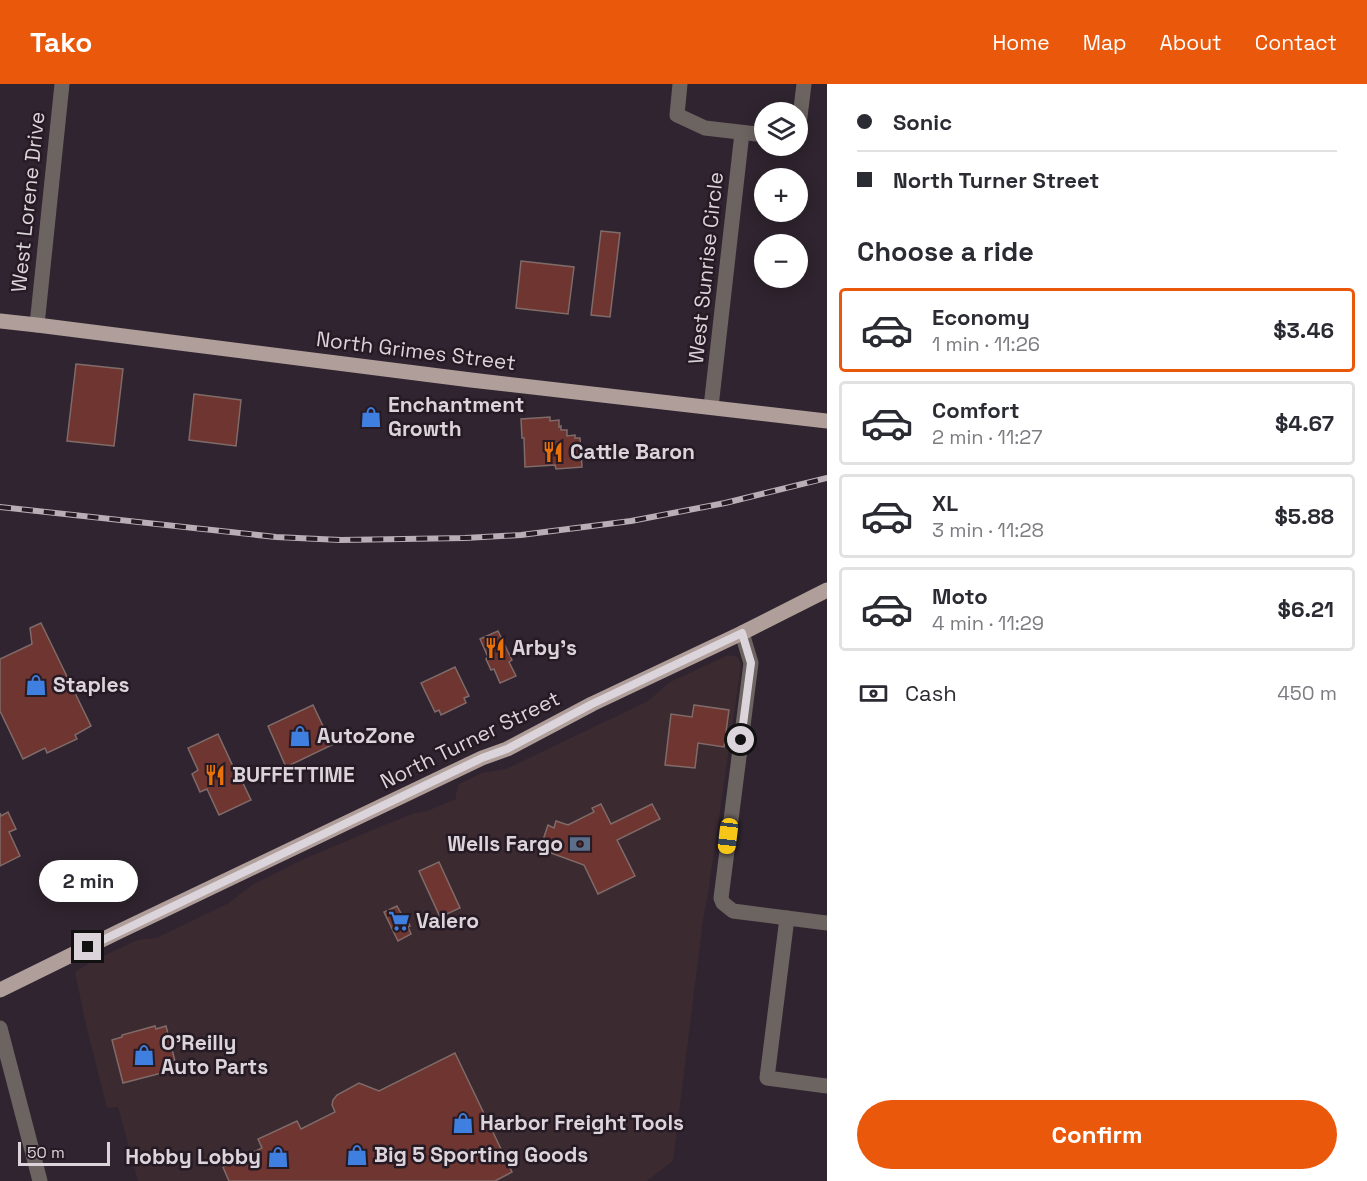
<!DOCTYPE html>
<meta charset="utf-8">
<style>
:root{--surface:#fff;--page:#f7f7f7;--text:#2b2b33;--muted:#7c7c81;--line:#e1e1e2;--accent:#ea580c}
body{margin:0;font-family:"Space Grotesk",sans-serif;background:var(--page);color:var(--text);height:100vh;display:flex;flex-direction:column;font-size:22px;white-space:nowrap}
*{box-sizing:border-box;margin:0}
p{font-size:20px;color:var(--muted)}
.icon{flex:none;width:33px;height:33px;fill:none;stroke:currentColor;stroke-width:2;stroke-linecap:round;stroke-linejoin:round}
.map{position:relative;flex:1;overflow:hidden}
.side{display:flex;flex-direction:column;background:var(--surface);width:540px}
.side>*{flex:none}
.banner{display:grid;align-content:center;height:132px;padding:0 30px;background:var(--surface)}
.fabs{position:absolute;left:754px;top:18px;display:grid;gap:12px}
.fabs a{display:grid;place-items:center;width:54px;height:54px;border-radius:50%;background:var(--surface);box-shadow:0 3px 15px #0003;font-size:30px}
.scale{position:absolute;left:18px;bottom:15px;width:92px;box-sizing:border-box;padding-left:6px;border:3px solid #dcd4db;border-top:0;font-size:16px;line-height:21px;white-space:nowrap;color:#dcd4db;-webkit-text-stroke:4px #261b25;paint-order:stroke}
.end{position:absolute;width:27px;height:27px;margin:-14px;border:8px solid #dcd4db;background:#111;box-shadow:0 0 0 3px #111}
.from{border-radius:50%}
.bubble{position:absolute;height:42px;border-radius:21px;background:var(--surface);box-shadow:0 3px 15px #0003;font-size:20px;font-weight:600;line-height:42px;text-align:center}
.car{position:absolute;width:18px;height:36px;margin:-18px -9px;border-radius:8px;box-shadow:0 0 4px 2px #0007;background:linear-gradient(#f5c518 24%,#345 0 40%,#f5c518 0 76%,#345 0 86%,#f5c518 0)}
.banner b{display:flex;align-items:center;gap:21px;height:57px;font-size:22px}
.banner b+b{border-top:2px solid var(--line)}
.banner i{width:15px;height:15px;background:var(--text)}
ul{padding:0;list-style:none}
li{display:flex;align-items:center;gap:18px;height:84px;margin:0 12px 9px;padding:0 18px;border:3px solid var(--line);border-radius:6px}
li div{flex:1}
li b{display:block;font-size:22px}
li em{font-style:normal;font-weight:600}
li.active{border-color:var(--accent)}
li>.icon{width:54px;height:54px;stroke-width:1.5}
h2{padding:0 30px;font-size:27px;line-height:72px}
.pay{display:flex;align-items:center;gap:15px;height:66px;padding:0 30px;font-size:22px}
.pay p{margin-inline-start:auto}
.button{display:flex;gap:12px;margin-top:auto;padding:12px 30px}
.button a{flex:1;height:69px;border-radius:36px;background:var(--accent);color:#fff;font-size:24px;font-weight:600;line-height:69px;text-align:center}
header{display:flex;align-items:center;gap:36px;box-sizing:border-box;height:84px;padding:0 30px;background:var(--accent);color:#fff}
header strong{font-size:28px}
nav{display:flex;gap:33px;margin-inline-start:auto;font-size:21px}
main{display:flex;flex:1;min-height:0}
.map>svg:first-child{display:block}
.commercial{fill:#3c2a31}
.building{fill:#6f3530;stroke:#7f6b69;stroke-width:1.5}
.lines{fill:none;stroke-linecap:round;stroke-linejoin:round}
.minor{stroke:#6c6461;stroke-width:15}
.major{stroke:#af9e99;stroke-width:15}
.rail-casing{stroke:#b7aeb6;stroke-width:6}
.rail{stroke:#261b25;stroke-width:4;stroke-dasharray:11;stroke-linecap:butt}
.route{stroke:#dcd4db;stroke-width:8}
.labels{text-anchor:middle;stroke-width:5;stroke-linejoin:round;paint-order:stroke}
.street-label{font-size:21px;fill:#dcd4db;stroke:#261b25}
.poi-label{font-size:21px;font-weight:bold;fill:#dcd4db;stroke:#261b25;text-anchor:start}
</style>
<header>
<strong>Tako</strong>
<nav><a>Home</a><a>Map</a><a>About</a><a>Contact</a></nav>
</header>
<main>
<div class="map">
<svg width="827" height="1097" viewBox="0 0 827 1097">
<rect width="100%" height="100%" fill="#2f242f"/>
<polygon class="commercial" points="728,571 738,573 741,581 708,810 703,836 673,1077 647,1097 138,1097 118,1023 107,1024 85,937 75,888 93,877 137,856 156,854 227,820 252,801 304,775 377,744 415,729 427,727 456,715 456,709 459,700 482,689 506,685 648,617 670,598"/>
<g class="building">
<polygon points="601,147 620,149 610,233 591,231"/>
<polygon points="521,177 574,183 568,230 516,224"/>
<polygon points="76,280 123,285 114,362 67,357"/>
<polygon points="194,310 241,316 236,362 189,356"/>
<polygon points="550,333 550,337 559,336 559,343 561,342 561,346 567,346 567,352 575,351 575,354 580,354 582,383 556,385 555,381 525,383 524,354 522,354 521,335"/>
<polygon points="41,539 91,642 75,651 77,655 47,669 45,664 23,675 0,627 0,575 32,560 30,544"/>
<polygon points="498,547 512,576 509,578 516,592 500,599 494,585 491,586 486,575 488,573 480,555"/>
<polygon points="455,583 469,612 464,614 466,619 441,631 439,626 435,628 421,599"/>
<polygon points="313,621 332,661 286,683 268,642"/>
<polygon points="694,621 729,626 724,663 698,659 695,684 665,681 671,630 692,633"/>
<polygon points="218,650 237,691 239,691 251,716 219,731 207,705 200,708 192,690 198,686 188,664"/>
<polygon points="601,720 611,740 652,720 660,735 617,756 635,792 598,810 584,781 540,765 548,741 554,744 556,737 568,741 594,728 592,724"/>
<polygon points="8,728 16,745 9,748 20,772 0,782 0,729 1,732"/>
<polygon points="439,778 460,824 440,833 419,787"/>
<polygon points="397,822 403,833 405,832 410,842 408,843 411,850 398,857 384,828"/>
<polygon points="155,942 156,945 166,942 177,985 123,999 112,956 122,953 122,951"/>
<polygon points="455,969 512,1088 495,1097 229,1097 223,1083 262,1064 258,1055 297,1037 301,1045 335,1028 332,1021 333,1016 337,1011 359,999 379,1007"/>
</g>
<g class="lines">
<g class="minor">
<polyline points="680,0 677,31 705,44 765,51"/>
<polyline points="798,49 804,0"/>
<polyline points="37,241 62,0"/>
<polyline points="711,323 742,49"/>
<polyline points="742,549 751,579 721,814 723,819 733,827 827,839"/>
<polyline points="787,834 767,994 827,1002"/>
<polyline points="0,944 40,1097"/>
</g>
<g class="major">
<polyline points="0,237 37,241 471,296 827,337"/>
<polyline points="0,906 118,848 482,674 507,665 592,620 742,549 827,506"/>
</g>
<defs>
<polyline id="rail" points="0,423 276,453 341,456 465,454 521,451 631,437 725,419 827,394"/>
</defs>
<use href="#rail" class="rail-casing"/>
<use href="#rail" class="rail"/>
</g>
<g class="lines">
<polyline class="route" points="88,863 482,674 507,665 592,620 742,549 751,579 741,656"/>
</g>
<defs>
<symbol id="shop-bare" viewBox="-9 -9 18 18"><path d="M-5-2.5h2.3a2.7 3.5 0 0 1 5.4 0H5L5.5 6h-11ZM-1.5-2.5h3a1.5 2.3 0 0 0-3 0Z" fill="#3f7fe0" stroke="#261b25" stroke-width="2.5" paint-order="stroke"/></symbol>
<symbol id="restaurant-bare" viewBox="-9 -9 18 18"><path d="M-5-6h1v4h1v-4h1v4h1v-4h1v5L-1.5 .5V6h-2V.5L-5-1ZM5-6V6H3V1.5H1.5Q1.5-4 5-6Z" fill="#e8710a" stroke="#261b25" stroke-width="2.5" paint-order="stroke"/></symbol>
<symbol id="bank-bare" viewBox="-9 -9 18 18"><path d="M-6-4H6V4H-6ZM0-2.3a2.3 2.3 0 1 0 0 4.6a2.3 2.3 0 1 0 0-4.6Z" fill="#5c6f8a" stroke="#261b25" stroke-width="2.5" paint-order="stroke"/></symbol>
<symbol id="supermarket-bare" viewBox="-9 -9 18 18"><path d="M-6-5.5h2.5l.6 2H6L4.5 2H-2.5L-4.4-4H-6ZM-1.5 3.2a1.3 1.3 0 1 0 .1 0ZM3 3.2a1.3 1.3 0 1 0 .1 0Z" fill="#3f7fe0" stroke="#261b25" stroke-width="2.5" paint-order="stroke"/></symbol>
</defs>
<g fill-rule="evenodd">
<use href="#shop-bare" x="356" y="318" width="30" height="30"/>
<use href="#restaurant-bare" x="538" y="353" width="30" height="30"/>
<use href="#restaurant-bare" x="480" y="549" width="30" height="30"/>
<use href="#shop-bare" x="21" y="586" width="30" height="30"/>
<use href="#shop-bare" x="285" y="637" width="30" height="30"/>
<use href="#restaurant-bare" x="200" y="676" width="30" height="30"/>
<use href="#bank-bare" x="565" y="745" width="30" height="30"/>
<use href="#supermarket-bare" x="384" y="822" width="30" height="30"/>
<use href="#shop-bare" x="129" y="956" width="30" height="30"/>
<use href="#shop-bare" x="448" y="1024" width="30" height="30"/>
<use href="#shop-bare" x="342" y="1056" width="30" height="30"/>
<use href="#shop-bare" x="263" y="1058" width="30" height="30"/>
</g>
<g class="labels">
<g class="street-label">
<text transform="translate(28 118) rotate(-84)" y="7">West Lorene Drive</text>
<text transform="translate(706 184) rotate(-84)" y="7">West Sunrise Circle</text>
<text transform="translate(416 267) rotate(7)" y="7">North Grimes Street</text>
<text transform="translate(470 656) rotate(-26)" y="7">North Turner Street</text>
</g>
<g class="poi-label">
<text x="388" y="328">Enchantment<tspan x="388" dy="24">Growth</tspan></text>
<text x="570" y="375">Cattle Baron</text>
<text x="512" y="571">Arby's</text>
<text x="53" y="608">Staples</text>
<text x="317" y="659">AutoZone</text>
<text x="232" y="698">BUFFETTIME</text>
<text x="563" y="767" text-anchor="end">Wells Fargo</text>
<text x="416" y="844">Valero</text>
<text x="161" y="966">O'Reilly<tspan x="161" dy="24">Auto Parts</tspan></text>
<text x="480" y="1046">Harbor Freight Tools</text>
<text x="374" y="1078">Big 5 Sporting Goods</text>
<text x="261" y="1080" text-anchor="end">Hobby Lobby</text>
</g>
</g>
</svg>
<div class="fabs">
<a><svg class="icon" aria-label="layers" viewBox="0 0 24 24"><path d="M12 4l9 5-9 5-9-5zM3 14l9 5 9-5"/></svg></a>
<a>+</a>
<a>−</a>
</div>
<div class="scale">50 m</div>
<i class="end from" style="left:741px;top:656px"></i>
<i class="end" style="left:88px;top:863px"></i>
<div class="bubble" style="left:39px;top:776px;width:99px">2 min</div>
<i class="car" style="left:728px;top:752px;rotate:187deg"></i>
</div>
<section class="side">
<div class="banner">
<b><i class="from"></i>Sonic</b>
<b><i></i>North Turner Street</b>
</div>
<h2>Choose a ride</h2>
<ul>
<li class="active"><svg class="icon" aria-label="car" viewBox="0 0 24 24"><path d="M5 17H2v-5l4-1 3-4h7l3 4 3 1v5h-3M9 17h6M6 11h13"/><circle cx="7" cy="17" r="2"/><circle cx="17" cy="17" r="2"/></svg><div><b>Economy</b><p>1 min · 11:26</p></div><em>$3.46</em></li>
<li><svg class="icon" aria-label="car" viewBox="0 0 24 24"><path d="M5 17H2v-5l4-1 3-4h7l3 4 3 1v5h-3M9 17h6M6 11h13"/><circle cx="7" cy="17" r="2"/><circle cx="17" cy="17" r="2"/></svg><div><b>Comfort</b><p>2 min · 11:27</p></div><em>$4.67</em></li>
<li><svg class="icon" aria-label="car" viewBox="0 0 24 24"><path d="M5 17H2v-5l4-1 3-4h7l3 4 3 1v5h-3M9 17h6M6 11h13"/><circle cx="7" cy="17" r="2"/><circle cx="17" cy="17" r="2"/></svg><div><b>XL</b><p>3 min · 11:28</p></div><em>$5.88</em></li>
<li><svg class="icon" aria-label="car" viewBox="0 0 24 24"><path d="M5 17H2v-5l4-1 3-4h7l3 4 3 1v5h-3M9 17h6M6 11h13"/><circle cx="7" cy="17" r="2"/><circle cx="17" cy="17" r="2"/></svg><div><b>Moto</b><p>4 min · 11:29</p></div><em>$6.21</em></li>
</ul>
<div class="pay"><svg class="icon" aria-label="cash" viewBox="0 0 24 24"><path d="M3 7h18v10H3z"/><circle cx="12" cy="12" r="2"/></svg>Cash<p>450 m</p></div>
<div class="button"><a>Confirm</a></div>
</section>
</main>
